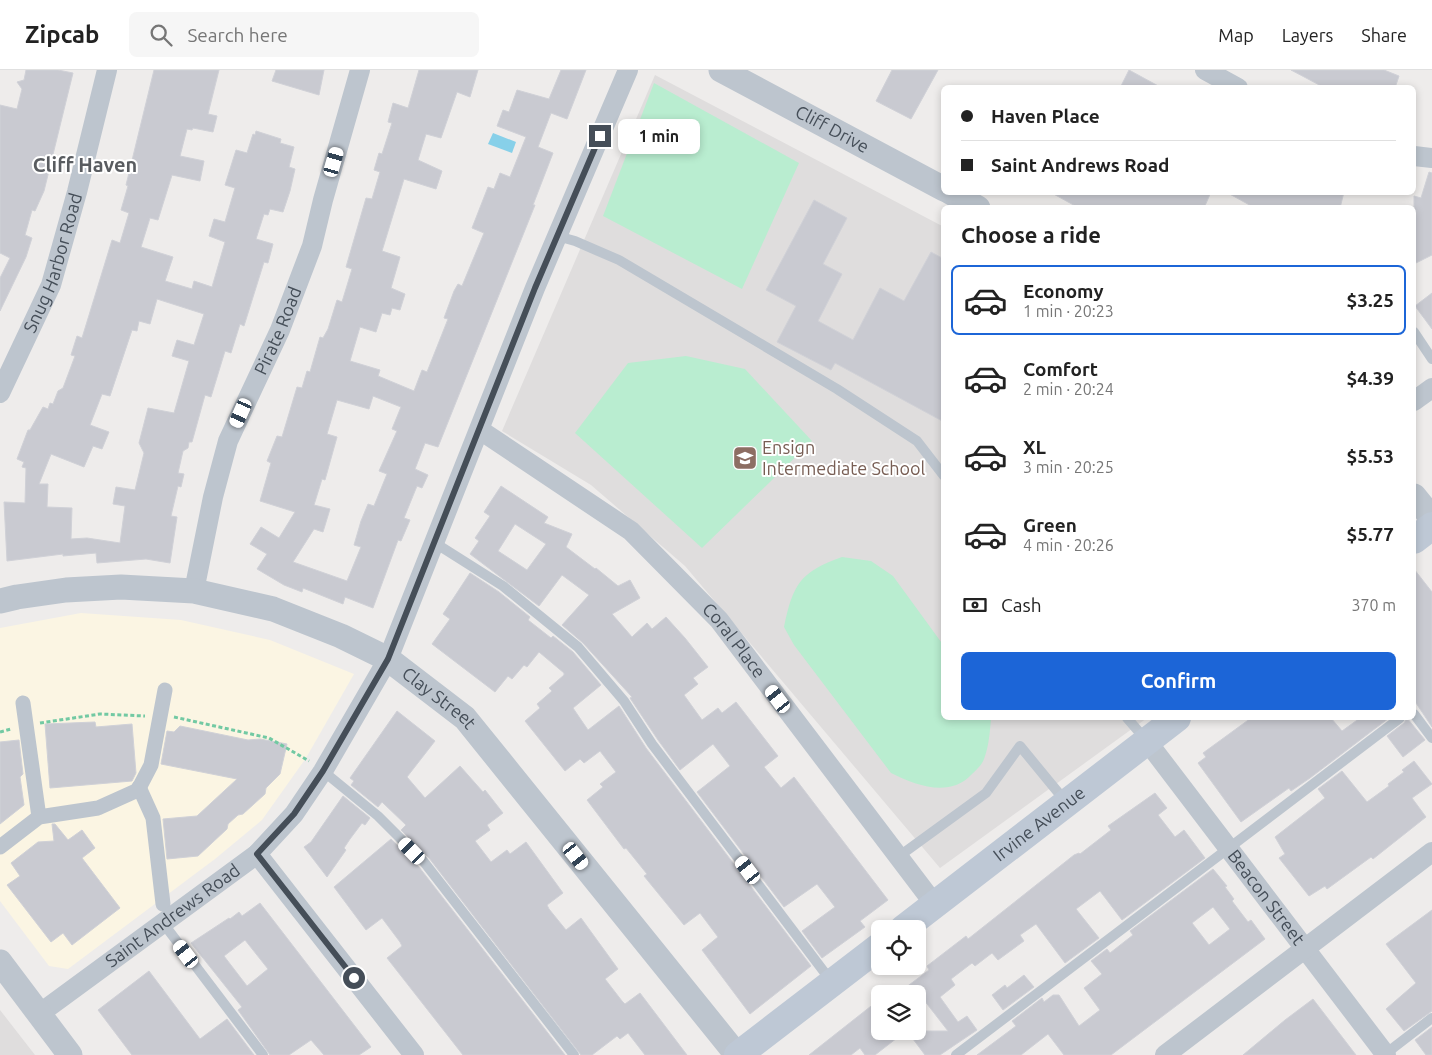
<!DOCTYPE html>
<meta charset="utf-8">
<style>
:root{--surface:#fff;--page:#f6f6f6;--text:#222;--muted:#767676;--line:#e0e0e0;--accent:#1c65d7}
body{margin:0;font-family:Ubuntu,sans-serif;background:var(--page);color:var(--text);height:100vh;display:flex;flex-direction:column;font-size:19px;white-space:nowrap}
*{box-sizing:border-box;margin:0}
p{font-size:16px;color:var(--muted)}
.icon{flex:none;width:28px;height:28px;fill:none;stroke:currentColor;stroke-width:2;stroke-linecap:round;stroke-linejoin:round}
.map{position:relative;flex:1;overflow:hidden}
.sheet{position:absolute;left:941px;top:135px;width:475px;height:515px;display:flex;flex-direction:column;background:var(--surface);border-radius:8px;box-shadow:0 2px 8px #0003}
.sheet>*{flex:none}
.hud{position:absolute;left:941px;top:15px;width:475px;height:110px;border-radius:8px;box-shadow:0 2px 8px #0003;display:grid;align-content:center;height:110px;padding:0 20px;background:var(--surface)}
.tools{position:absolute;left:871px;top:850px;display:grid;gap:10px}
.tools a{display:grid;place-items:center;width:55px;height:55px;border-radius:8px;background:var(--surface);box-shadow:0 2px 8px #0003;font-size:25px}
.end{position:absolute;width:22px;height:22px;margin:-11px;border:6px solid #454e58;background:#fff;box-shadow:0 0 0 2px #fff}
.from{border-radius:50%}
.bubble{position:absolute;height:35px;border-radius:8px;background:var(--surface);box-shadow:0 2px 8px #0003;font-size:16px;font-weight:700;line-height:35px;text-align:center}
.car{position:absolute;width:15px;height:30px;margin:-15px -8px;border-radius:6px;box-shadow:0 0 4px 1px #0007;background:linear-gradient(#fff 24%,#345 0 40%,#fff 0 76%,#345 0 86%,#fff 0)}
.hud b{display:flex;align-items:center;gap:18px;height:48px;font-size:19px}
.hud b+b{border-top:1px solid var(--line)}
.hud i{width:12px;height:12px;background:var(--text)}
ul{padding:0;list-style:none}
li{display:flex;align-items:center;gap:15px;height:70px;margin:0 10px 8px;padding:0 10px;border:2px solid transparent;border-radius:8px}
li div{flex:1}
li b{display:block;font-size:19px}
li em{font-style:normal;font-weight:700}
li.selected{border-color:var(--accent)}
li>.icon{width:45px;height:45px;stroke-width:1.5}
h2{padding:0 20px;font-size:22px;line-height:60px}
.pay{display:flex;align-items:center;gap:12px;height:55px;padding:0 20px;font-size:19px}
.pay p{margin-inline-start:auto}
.action{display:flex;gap:10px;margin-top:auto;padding:10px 20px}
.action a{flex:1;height:58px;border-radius:8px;background:var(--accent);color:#fff;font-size:20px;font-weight:700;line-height:58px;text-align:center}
header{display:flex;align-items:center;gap:30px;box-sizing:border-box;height:70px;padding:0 25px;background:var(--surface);border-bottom:1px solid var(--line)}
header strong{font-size:24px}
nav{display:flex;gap:28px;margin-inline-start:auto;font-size:18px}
.search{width:350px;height:45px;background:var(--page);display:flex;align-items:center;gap:12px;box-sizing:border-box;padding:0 18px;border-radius:8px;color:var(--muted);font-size:19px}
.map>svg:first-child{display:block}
.commercial{fill:#fbf5e3}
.education{fill:#dfdddd}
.green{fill:#b9edd0}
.water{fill:#87d0e9}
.building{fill:#c9cad1;stroke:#d0d1d7;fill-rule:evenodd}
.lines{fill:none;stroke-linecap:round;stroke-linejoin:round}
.path{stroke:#72c9a3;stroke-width:3;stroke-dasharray:4 2.5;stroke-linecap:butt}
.service{stroke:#bdc5ce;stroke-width:10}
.pedestrian{stroke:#bdc5ce;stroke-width:15}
.minor{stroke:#bdc5ce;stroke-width:20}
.tertiary{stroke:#bdc5ce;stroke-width:25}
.secondary{stroke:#bec8d5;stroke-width:28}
.route{stroke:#454e58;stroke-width:6}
.labels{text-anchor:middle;stroke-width:4;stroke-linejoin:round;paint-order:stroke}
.street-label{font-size:18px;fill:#454e58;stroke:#fff}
.education-label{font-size:18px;fill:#785e54;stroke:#fff;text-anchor:start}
.quarter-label{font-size:20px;font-weight:bold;fill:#595c60;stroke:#fff}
</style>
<header>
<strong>Zipcab</strong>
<div class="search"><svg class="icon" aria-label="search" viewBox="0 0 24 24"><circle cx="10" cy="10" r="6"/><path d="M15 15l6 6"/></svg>Search here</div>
<nav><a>Map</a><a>Layers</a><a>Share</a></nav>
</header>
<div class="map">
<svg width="1432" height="985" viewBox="0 0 1432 985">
<rect width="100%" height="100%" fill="#eeeceb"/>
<polygon class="commercial" points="81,543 181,550 270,570 354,604 306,688 262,750 215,789 68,899 49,896 0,831 0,558"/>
<g class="education">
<polygon points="655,5 944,157 944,648 1147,648 940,798 685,496 591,415 502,361"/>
<polygon points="0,940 35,985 0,985"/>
</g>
<g class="green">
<polygon points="654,13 799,93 742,219 603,146"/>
<polygon points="686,286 745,299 812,371 702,478 575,363 628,293"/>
<path d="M842 487 871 491 893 506 944 576V648H991C990 661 989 676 984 689 982 695 976 700 972 704 950 728 917 716 891 703L794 575 784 557C793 514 800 502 842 487Z"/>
</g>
<polygon class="water" points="493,63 516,72 512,83 488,74"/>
<g class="building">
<polygon points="26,0 58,0 73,3 44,121 35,141 32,140 25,165 32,168 26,187 0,241 0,208 10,188 0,183 0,35 17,39 22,19 17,12 24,10"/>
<path d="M154 0H219L208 44 217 46 213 62 193 58 192 60 187 59 180 86 204 91 200 111 172 105 158 150 150 148 141 177 173 187 165 211 192 219 194 211 212 217 225 172 209 166 214 149 225 152 235 118 225 115 236 80 247 83 253 64 255 65 256 61 281 69 280 73 294 77 289 97 295 99 290 121 283 142 270 139 268 145 264 144 256 169 273 174 268 193 264 192 244 256 240 254 231 283 225 281 211 327 205 325 192 372H189L188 378 183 381 178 403 184 404 181 417 178 416 171 446 177 447 170 493 146 489 97 493 96 483 63 486V484L7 491 4 432 25 433 26 398 22 397 24 392 17 389 28 360H30L43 337 48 339 50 333 53 334 58 321 63 318 75 286 71 285 77 266 82 268 112 170 120 173 129 143 121 140 128 116 126 115ZM157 229 204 244 194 275 177 270 172 286 189 291 174 343 148 338 139 373 144 383 135 420 116 417 113 434 125 436 120 473 87 468 71 469 72 438 47 437 48 414H39L51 384 84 397 93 376 102 379 109 362 90 355 102 324 110 326 132 260 137 261 139 251 150 254Z"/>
<polygon points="276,0 324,0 319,25 272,11"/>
<path d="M419 0H478L470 27 457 22 441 68 426 64 418 90 442 101 436 119 404 109 382 181 400 187 391 218 405 224 400 240 392 238 390 245 382 243 376 262 360 257 350 291 380 300 378 306 414 321 422 300 427 302 448 249 444 248 454 221 458 214 462 216 484 163 472 158 488 117 494 119 500 103 510 107 526 67 497 56 503 40 509 42 517 20 549 29 561 0H586L567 49 551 43 538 77 553 83 533 135H535L438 377 425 373 415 399 428 405 422 418 417 416 404 448 410 450 401 471 398 470 373 538 345 527 343 534 303 518 302 522 284 515 257 499 267 484 250 474 261 457 279 468 295 442 260 431 271 393 267 391 277 366 282 367 297 317 302 318 307 301 310 302 320 267 323 268 328 259 337 230 342 232 352 199 346 197 366 128 372 129 380 102 374 100 379 83 382 84 392 53 388 52 393 33 408 38ZM373 326 401 337 392 359 397 361 379 401 387 404 374 436 368 434 361 451 354 475 361 477 347 511 293 492 314 459 323 462 330 439 314 435 322 409 325 410 337 367 327 364 337 330 369 339Z"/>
<polygon points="892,0 938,0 911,49 876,31"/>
<polygon points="1129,0 1162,18 1120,18"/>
<polygon points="1291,0 1384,0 1399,6 1395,18 1325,18"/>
<polygon points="1429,102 1432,103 1432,185 1414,194 1414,126 1421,128"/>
<polygon points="1050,122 1211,122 1204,138 1079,138"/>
<polygon points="1226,122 1344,122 1340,138 1255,138"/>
<polygon points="814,130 847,148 823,194 842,204 818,251 853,270 880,218 904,231 931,182 944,189 944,352 835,293 831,300 777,272 796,236 766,220"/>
<polygon points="1432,223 1432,259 1415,236"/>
<path d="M501 416 548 447 544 453 572 464 566 477 595 499 596 498 618 516 630 510 640 528 612 544 632 567 647 553 652 559 666 547 685 568 708 597 693 608 698 614 684 625 702 650 718 638 722 643 736 632 778 686 764 697 781 718 794 707 888 830 860 851 865 857 822 888 802 861 835 837 817 814 784 837 697 722 730 696 713 674 680 700 658 670 630 628 632 627 583 573 562 555 589 525 562 505 539 536 470 484 479 471 475 468 490 446 484 442ZM515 454 546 474 527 500 498 481Z"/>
<polygon points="1414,499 1432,522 1432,657 1414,630"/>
<polygon points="470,503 499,522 530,547 528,550 551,568 553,566 573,582 601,615 573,638 588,660 619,636 646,678 811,896 750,944 702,880 718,867 700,843 684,855 644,806 647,804 626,778 624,779 587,730 603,717 600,714 616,702 600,681 584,693 580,689 565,701 525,651 540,638 537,634 552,621 549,618 564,605 564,603 539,582 527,597 524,595 512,609 508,606 495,622 432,574 450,549 443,544"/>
<polygon points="397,641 435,671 407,707 425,728 460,696 483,722 485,720 503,743 487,755 490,760 475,771 491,792 507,780 510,784 526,772 563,823 547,835 549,839 566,860 581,848 618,899 605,909 622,931 625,934 640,923 687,985 645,985 628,963 620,969 617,966 592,985 581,985 429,788 401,760 406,755 382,732 378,737 351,715 354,711 350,708"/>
<polygon points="1251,648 1331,648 1342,661 1360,648 1389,648 1310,708 1291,721 1289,718 1241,752 1198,693 1206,687 1203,683"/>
<polygon points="1407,648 1425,670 1403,687 1387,666 1404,653"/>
<polygon points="95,652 96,657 132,654 136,703 132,711 50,718 45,654"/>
<polygon points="180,656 248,670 260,669 287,674 280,704 266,718 265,724 243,744 238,745 228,754 227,759 198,786 167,789 163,749 197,746 237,709 161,694 167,661 174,662"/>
<polygon points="19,670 23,704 20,707 24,735 0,754 0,672"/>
<polygon points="1414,691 1432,714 1412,728 1426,747 1373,789 1371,787 1327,819 1325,816 1309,826 1279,788 1285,784 1275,767 1325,728 1318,719 1342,701 1367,732 1389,716 1388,714 1404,702 1402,700"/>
<polygon points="1155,723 1167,738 1158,745 1175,767 1184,760 1205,788 1122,850 1100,821 1076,839 1099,868 1065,893 1036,854 1020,865 1024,871 998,890 992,883 975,896 972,893 951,909 955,915 940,927 958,952 967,946 977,960 940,985 925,985 907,961 948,961 924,930 918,935 918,924 897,924 929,900 927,896 966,866 968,869 1074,785 1079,783 1080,784 1111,760 1108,756"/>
<polygon points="343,726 370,748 365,755 362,753 350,769 344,778 346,780 327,807 304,777 311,772"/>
<polygon points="52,754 55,754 68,770 82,760 95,778 82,788 120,838 72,875 63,863 51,872 7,815 20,806 11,793 38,772 54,771"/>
<polygon points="391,769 419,797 565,985 463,985 387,888 402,876 400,872 382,848 366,860 334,817"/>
<path d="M1213 799 1227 816 1225 817 1234 829 1232 831 1248 852 1251 850 1265 869 1111 985H1064L1048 964 1021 985H977L1016 956 1012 951 1042 928 1044 932 1053 925H1059L1079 956 1100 940 1084 918 1102 904 1091 891 1107 879 1110 883 1133 865 1130 861ZM1213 837 1230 859 1209 875 1192 853Z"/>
<path d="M260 833 371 977 359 985H324L311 970 289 985H270L238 940 242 937 191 873 229 848 230 849 239 842 242 846ZM245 870 268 899 247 916 224 886Z"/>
<polygon points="1432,840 1432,941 1404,961 1386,939 1416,913 1386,874"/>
<polygon points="149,901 200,969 227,949 254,985 132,985 98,940"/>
<polygon points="1024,905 1034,917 1003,940 992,925 1005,915 1007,918"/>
<polygon points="880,929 880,961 906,961 875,985 865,985 860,978 851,985 809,985"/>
<polygon points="1313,929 1356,985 1243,985 1285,950"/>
<polygon points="1432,957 1432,985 1426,985 1415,970"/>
</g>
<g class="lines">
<g class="path">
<polyline points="174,647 269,668 309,691"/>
<polyline points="40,653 100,644 145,646"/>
<polyline points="0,662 11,659"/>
</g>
<g class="service">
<polyline points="557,166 575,171 619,190 837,319 917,371 944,406"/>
<polyline points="1414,262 1432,289"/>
<polyline points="435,473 503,516 578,577 624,631 652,674 831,911"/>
<polyline points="1414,644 1432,668"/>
<polyline points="1127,648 1146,670"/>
<polyline points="323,701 378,746 424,792 574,985"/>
<polyline points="898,787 986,723 1020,676 1066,732"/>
<polyline points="163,853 263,985"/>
<polyline points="956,985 1400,648"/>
<polyline points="1384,985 1432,948"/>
</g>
<g class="pedestrian">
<polyline points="23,633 39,747"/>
<polyline points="139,717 153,748 163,834"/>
<polyline points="0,777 39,747 98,738 138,720 151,695 165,620"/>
</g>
<g class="minor">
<polyline points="1205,0 1238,18"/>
<polyline points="1414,86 1432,88"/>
<path id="s1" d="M0 323 51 215 77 122 107 0"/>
<polyline points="1414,331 1432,318"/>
<path id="s2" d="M480 360 631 461 719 550 935 835"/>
<path id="s3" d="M194 521 213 427 228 371 280 260 312 176 323 130 360 0"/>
<path id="s4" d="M1146 670 1386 985"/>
<polyline points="257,784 414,985"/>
<path id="s5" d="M39 944 257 784 294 744 323 701 388 589 535 218 628 0"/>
<polyline points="1165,985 1432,782"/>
</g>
<g class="tertiary">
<path id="s6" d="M721 0 944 119"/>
<polyline points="950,122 978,138"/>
<polyline points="1414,426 1432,448"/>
<path id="s7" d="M0 531 17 527 66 520 121 517 194 521 273 539 341 566 388 589 465 648 737 985"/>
<polyline points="0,892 70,985"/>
</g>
<g class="secondary">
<polyline points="1414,470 1432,456"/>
<path id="s8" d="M903 859 1177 648"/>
<polyline points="738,985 880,876"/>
</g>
</g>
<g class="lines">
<polyline class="route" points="354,908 257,784 294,744 323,701 388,589 535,218 600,66"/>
</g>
<defs>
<symbol id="school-square" viewBox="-11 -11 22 22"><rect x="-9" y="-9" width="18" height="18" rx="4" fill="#8d6e63" stroke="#fff"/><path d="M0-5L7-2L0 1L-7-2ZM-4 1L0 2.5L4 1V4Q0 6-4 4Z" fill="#fff"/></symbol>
</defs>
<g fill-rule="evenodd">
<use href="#school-square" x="731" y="374" width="28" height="28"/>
</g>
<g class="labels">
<g class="street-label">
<text dy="6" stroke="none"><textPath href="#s6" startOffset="126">Cliff Drive</textPath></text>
<text dy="6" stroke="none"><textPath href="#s1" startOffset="141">Snug Harbor Road</textPath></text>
<text dy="6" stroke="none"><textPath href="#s3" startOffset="275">Pirate Road</textPath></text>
<text dy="6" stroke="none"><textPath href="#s2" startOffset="332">Coral Place</textPath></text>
<text dy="6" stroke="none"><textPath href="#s7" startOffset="466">Clay Street</textPath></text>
<text dy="6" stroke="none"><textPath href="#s8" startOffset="172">Irvine Avenue</textPath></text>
<text dy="6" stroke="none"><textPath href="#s4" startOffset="198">Beacon Street</textPath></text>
<text dy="6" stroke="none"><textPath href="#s5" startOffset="166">Saint Andrews Road</textPath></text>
</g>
<g class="education-label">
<text x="762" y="384">Ensign<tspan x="762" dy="21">Intermediate School</tspan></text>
</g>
<g class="quarter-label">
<text x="85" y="102">Cliff Haven</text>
</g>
</g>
</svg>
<div class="tools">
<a><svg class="icon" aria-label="locate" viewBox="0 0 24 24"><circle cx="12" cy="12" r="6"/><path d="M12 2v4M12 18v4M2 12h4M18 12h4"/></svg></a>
<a><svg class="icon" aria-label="layers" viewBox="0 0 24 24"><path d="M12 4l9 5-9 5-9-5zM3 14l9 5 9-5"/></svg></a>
</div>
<i class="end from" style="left:354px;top:908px"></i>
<i class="end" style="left:600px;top:66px"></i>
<div class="bubble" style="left:618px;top:49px;width:82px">1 min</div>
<i class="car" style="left:334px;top:92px;rotate:16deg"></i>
<i class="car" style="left:241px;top:343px;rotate:204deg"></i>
<i class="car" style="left:778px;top:629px;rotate:323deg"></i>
<i class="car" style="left:412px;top:781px;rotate:316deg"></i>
<i class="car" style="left:576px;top:786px;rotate:141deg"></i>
<i class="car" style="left:748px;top:800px;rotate:323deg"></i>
<i class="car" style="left:186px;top:884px;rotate:323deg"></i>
<div class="hud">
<b><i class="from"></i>Haven Place</b>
<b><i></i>Saint Andrews Road</b>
</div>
<section class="sheet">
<h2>Choose a ride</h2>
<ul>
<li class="selected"><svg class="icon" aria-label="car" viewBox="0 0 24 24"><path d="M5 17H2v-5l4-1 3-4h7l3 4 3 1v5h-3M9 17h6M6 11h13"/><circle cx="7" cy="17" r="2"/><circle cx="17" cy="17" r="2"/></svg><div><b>Economy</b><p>1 min · 20:23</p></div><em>$3.25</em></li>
<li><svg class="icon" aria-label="car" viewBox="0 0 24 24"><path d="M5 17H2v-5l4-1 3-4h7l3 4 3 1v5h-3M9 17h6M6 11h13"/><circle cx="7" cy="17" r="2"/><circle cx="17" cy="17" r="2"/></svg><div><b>Comfort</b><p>2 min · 20:24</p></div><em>$4.39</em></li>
<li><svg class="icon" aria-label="car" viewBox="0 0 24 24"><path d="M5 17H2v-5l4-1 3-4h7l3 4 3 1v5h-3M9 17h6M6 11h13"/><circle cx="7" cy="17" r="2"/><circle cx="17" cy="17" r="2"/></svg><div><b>XL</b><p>3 min · 20:25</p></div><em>$5.53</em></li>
<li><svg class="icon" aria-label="car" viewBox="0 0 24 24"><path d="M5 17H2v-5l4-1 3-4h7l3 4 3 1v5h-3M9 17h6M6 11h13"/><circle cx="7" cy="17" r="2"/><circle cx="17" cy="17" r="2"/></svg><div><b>Green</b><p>4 min · 20:26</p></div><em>$5.77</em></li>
</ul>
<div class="pay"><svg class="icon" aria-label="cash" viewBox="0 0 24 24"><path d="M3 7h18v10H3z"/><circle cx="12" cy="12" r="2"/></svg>Cash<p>370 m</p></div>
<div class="action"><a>Confirm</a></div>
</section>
</div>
